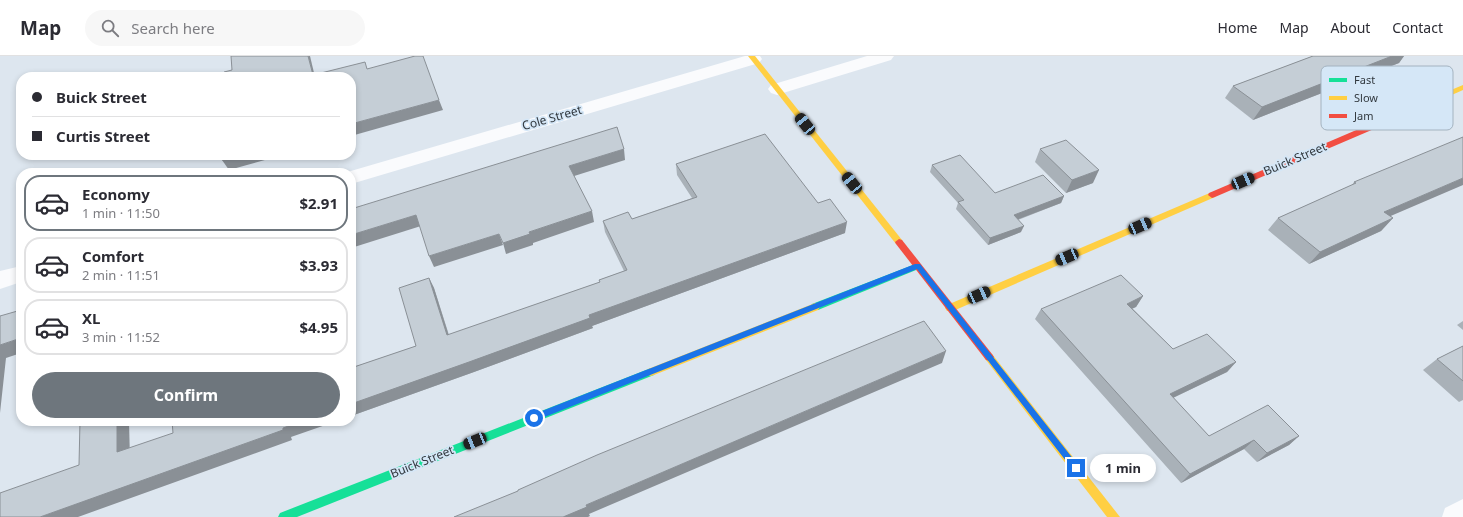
<!DOCTYPE html>
<meta charset="utf-8">
<style>
:root{--surface:#fff;--page:#f7f7f7;--text:#2b2b33;--muted:#7c7c81;--line:#e1e1e2;--accent:#6e767d}
body{margin:0;font-family:"Noto Sans",sans-serif;background:var(--page);color:var(--text);height:100vh;display:flex;flex-direction:column;font-size:15px;white-space:nowrap}
*{box-sizing:border-box;margin:0}
p{font-size:13px;color:var(--muted)}
.icon{flex:none;width:22px;height:22px;fill:none;stroke:currentColor;stroke-width:2;stroke-linecap:round;stroke-linejoin:round}
.map{position:relative;flex:1;overflow:hidden}
.side{position:absolute;left:16px;top:112px;width:340px;height:258px;display:flex;flex-direction:column;background:var(--surface);border-radius:16px;box-shadow:0 2px 6px #0003}
.side>*{flex:none}
.top-card{position:absolute;left:16px;top:16px;width:340px;height:88px;border-radius:16px;box-shadow:0 2px 6px #0003;display:grid;align-content:center;height:88px;padding:0 16px;background:var(--surface)}
.end{position:absolute;width:18px;height:18px;margin:-9px;border:5px solid #1a73e8;background:#fff;box-shadow:0 0 0 2px #fff}
.from{border-radius:50%}
.bubble{position:absolute;height:28px;border-radius:14px;background:var(--surface);box-shadow:0 2px 6px #0003;font-size:13px;font-weight:700;line-height:28px;text-align:center}
.car{position:absolute;width:12px;height:24px;margin:-12px -6px;border-radius:5px;box-shadow:0 0 3px 1px #0007;background:linear-gradient(#222 24%,#8ab4d8 0 40%,#222 0 76%,#8ab4d8 0 86%,#222 0)}
.top-card b{display:flex;align-items:center;gap:14px;height:38px;font-size:15px}
.top-card b+b{border-top:1px solid var(--line)}
.top-card i{width:10px;height:10px;background:var(--text)}
ul{padding:7px 0 0;list-style:none}
li{display:flex;align-items:center;gap:12px;height:56px;margin:0 8px 6px;padding:0 8px;border:2px solid var(--line);border-radius:16px}
li div{flex:1}
li b{display:block;font-size:15px}
li em{font-style:normal;font-weight:700}
li.current{border-color:var(--accent)}
li>.icon{width:36px;height:36px;stroke-width:1.5}
.primary-button{display:flex;gap:8px;margin-top:auto;padding:8px 16px}
.primary-button a{flex:1;height:46px;border-radius:24px;background:var(--accent);color:#fff;font-size:16px;font-weight:700;line-height:46px;text-align:center}
header{display:flex;align-items:center;gap:24px;box-sizing:border-box;height:56px;padding:0 20px;background:var(--surface);border-bottom:1px solid var(--line)}
header strong{font-size:19px}
nav{display:flex;gap:22px;margin-inline-start:auto;font-size:14px}
.search{width:280px;height:36px;background:var(--page);display:flex;align-items:center;gap:10px;box-sizing:border-box;padding:0 14px;border-radius:22px;color:var(--muted);font-size:15px}
.map>svg:first-child{display:block}
.lines{fill:none;stroke-linecap:round;stroke-linejoin:round}
.street{fill:#fafbfd;fill-rule:evenodd}
.fast{fill:#16e098;fill-rule:evenodd}
.slow{fill:#ffcf43;fill-rule:evenodd}
.jam{fill:#f24e42;fill-rule:evenodd}
.wall{fill:#a9b1b8}
.shaded-wall{fill:#8a9096}
.building{fill:#c5ced6;stroke:#8a9096}
.route{fill:#1a73e8}
.labels{text-anchor:middle;stroke-width:3.5;stroke-linejoin:round;paint-order:stroke}
.street-label{font-size:12px;fill:#32393f;stroke:#d5e7f7}
.key{fill:#d5e7f7;stroke:#a4b3c0;stroke-width:1}
.key-label{font-size:11px;fill:#32393f}
</style>
<header>
<strong>Map</strong>
<div class="search"><svg class="icon" aria-label="search" viewBox="0 0 24 24"><circle cx="10" cy="10" r="6"/><path d="M15 15l6 6"/></svg>Search here</div>
<nav><a>Home</a><a>Map</a><a>About</a><a>Contact</a></nav>
</header>
<div class="map">
<svg width="1463" height="461" viewBox="0 0 1463 461">
<rect width="100%" height="100%" fill="#dde6ef"/>
<g class="lines">
<g class="street">
<polygon points="745,0 760,0 762,3 759,7 351,128 351,117 344,117"/>
<polygon points="867,0 894,0 891,4 783,37 777,39 771,37 768,33 771,29"/>
<polygon points="21,210 21,226 0,233 0,215"/>
<polygon points="1463,443 1463,461 1442,461 1445,452"/>
</g>
<g class="fast">
<polygon points="918,207 922,210 921,212 818,254 812,254 810,251 812,248"/>
<polygon points="651,312 654,313 656,316 654,319 297,461 278,461 280,457"/>
</g>
<g class="slow">
<polygon points="748,0 755,0 902,184 903,186 902,188 896,188"/>
<polygon points="1463,29 1463,34 1402,61 1396,61 1395,59 1396,57"/>
<polygon points="1212,136 1216,139 1215,141 953,255 947,255 945,252 947,249"/>
<polygon points="815,247 818,248 820,251 818,254 654,319 651,320 648,319 646,316 648,313"/>
<polygon points="989,297 992,298 1120,461 1107,461 986,304 984,301 986,298"/>
</g>
<g class="jam">
<polygon points="1396,57 1402,57 1403,59 1402,61 1215,141 1212,142 1208,139 1209,137"/>
<polygon points="899,183 902,184 992,298 994,301 992,304 989,305 986,304 896,188 895,186"/>
</g>
</g>
<g class="wall">
<polygon points="1313,0 1404,0 1399,7 1253,64 1225,42 1233,30"/>
<polygon points="1040,93 1093,127 1066,137 1035,106"/>
<polygon points="676,108 818,147 845,177 592,270 593,272 474,316 351,360 351,312 416,290 429,222 434,232 449,279 600,226 599,224 624,215 605,176 603,165 632,163 692,142 677,119"/>
<polygon points="932,109 995,137 1064,140 1061,147 1018,164 1021,176 988,189 956,153 958,147 930,116"/>
<polygon points="1354,126 1393,162 1381,175 1309,208 1268,174 1278,162 1352,129"/>
<polygon points="1143,240 1136,251 1132,252 1173,293 1236,306 1227,316 1173,342 1209,380 1299,380 1289,389 1257,406 1244,393 1181,427 1035,263 1041,253"/>
<polygon points="1463,265 1463,274 1457,269"/>
<polygon points="1463,290 1463,344 1459,346 1423,314 1437,303"/>
</g>
<g class="shaded-wall">
<polygon points="308,0 310,0 315,21 313,19"/>
<polygon points="1392,0 1404,0 1399,7 1253,64 1262,51"/>
<polygon points="439,44 443,54 351,80 351,68"/>
<polygon points="624,93 625,104 571,121 569,110"/>
<polygon points="241,99 283,99 229,114 222,104"/>
<polygon points="1099,114 1093,127 1066,137 1072,124"/>
<polygon points="1463,122 1463,129 1372,168 1384,156"/>
<polygon points="1064,140 1061,147 1011,166 1014,159"/>
<polygon points="592,155 594,166 533,187 533,189 506,198 503,187 529,176"/>
<polygon points="416,159 421,170 351,192 351,179"/>
<polygon points="1393,162 1381,175 1309,208 1320,196"/>
<polygon points="847,166 845,177 592,270 593,272 474,316 351,360 351,348 589,259"/>
<polygon points="1024,170 1021,176 988,189 990,182"/>
<polygon points="499,178 503,189 434,211 429,200"/>
<polygon points="429,222 434,232 452,290 447,279"/>
<polygon points="1143,240 1136,251 1121,258 1127,248"/>
<polygon points="21,282 21,297 6,302 0,357 0,289"/>
<polygon points="946,295 942,307 589,458 590,460 588,461 563,461 586,449"/>
<polygon points="1236,306 1227,316 1162,347 1170,338"/>
<polygon points="117,365 129,365 130,405 117,396"/>
<polygon points="302,365 337,365 291,381 292,384 78,461 40,461"/>
<polygon points="1299,380 1289,389 1257,406 1267,397"/>
<polygon points="1254,384 1244,393 1181,427 1190,418"/>
</g>
<g class="building">
<polygon points="231,0 308,0 313,19 365,6 367,13 415,0 423,0 439,44 351,68 351,21 225,21 224,16 232,14"/>
<polygon points="1313,0 1392,0 1262,51 1233,30"/>
<polygon points="617,71 624,93 569,110 592,155 529,176 530,178 503,187 499,178 429,200 416,159 351,179 351,153"/>
<polygon points="765,78 818,147 830,143 847,166 589,259 590,262 469,306 351,348 351,312 416,290 399,232 429,222 447,279 600,226 599,224 627,214 603,165 628,156 632,163 697,141 676,108"/>
<polygon points="1463,81 1463,122 1384,156 1393,162 1320,196 1278,162 1356,127 1354,126"/>
<polygon points="1066,84 1099,114 1072,124 1040,93"/>
<polygon points="222,99 241,99 222,104"/>
<polygon points="960,99 995,137 1043,119 1064,140 1014,159 1024,170 990,182 958,146 964,144 932,109"/>
<polygon points="1121,219 1143,240 1127,248 1173,293 1207,278 1236,306 1170,338 1209,380 1268,349 1299,380 1267,397 1254,384 1190,418 1041,253"/>
<polygon points="21,254 21,282 0,289 0,260"/>
<polygon points="924,265 946,295 586,449 587,451 563,461 454,461 518,435 518,434 597,399"/>
<polygon points="1463,290 1463,325 1437,303"/>
<polygon points="80,365 117,365 117,396 173,377 172,365 208,365 208,366 209,365 302,365 283,372 283,374 40,461 0,461 0,437 79,409"/>
</g>
<polygon class="route" points="915,208 920,208 1078,409 1078,414 1073,414 917,213 537,364 534,365 531,362 532,359"/>
<g class="labels">
<g class="street-label">
<text transform="translate(552 62) rotate(-16)" y="4">Cole Street</text>
<text transform="translate(1295 103) rotate(-23)" y="4">Buick Street</text>
<text transform="translate(422 406) rotate(-22)" y="4">Buick Street</text>
</g>
</g>
<rect x="1321" y="10" width="132" height="64" rx="6" class="key"/>
<rect x="1329" y="22" width="18" height="4" fill="#16e098"/>
<rect x="1329" y="40" width="18" height="4" fill="#ffcf43"/>
<rect x="1329" y="58" width="18" height="4" fill="#f24e42"/>
<g class="key-label">
<text x="1354" y="28">Fast</text>
<text x="1354" y="46">Slow</text>
<text x="1354" y="64">Jam</text>
</g>
</svg>
<i class="end from" style="left:534px;top:362px"></i>
<i class="end" style="left:1076px;top:412px"></i>
<div class="bubble" style="left:1090px;top:398px;width:66px">1 min</div>
<i class="car" style="left:805px;top:68px;rotate:321deg"></i>
<i class="car" style="left:1243px;top:125px;rotate:67deg"></i>
<i class="car" style="left:852px;top:127px;rotate:321deg"></i>
<i class="car" style="left:1140px;top:170px;rotate:67deg"></i>
<i class="car" style="left:1067px;top:201px;rotate:247deg"></i>
<i class="car" style="left:979px;top:239px;rotate:66deg"></i>
<i class="car" style="left:475px;top:385px;rotate:248deg"></i>
<div class="top-card">
<b><i class="from"></i>Buick Street</b>
<b><i></i>Curtis Street</b>
</div>
<section class="side">
<ul>
<li class="current"><svg class="icon" aria-label="car" viewBox="0 0 24 24"><path d="M5 17H2v-5l4-1 3-4h7l3 4 3 1v5h-3M9 17h6M6 11h13"/><circle cx="7" cy="17" r="2"/><circle cx="17" cy="17" r="2"/></svg><div><b>Economy</b><p>1 min · 11:50</p></div><em>$2.91</em></li>
<li><svg class="icon" aria-label="car" viewBox="0 0 24 24"><path d="M5 17H2v-5l4-1 3-4h7l3 4 3 1v5h-3M9 17h6M6 11h13"/><circle cx="7" cy="17" r="2"/><circle cx="17" cy="17" r="2"/></svg><div><b>Comfort</b><p>2 min · 11:51</p></div><em>$3.93</em></li>
<li><svg class="icon" aria-label="car" viewBox="0 0 24 24"><path d="M5 17H2v-5l4-1 3-4h7l3 4 3 1v5h-3M9 17h6M6 11h13"/><circle cx="7" cy="17" r="2"/><circle cx="17" cy="17" r="2"/></svg><div><b>XL</b><p>3 min · 11:52</p></div><em>$4.95</em></li>
</ul>
<div class="primary-button"><a>Confirm</a></div>
</section>
</div>
